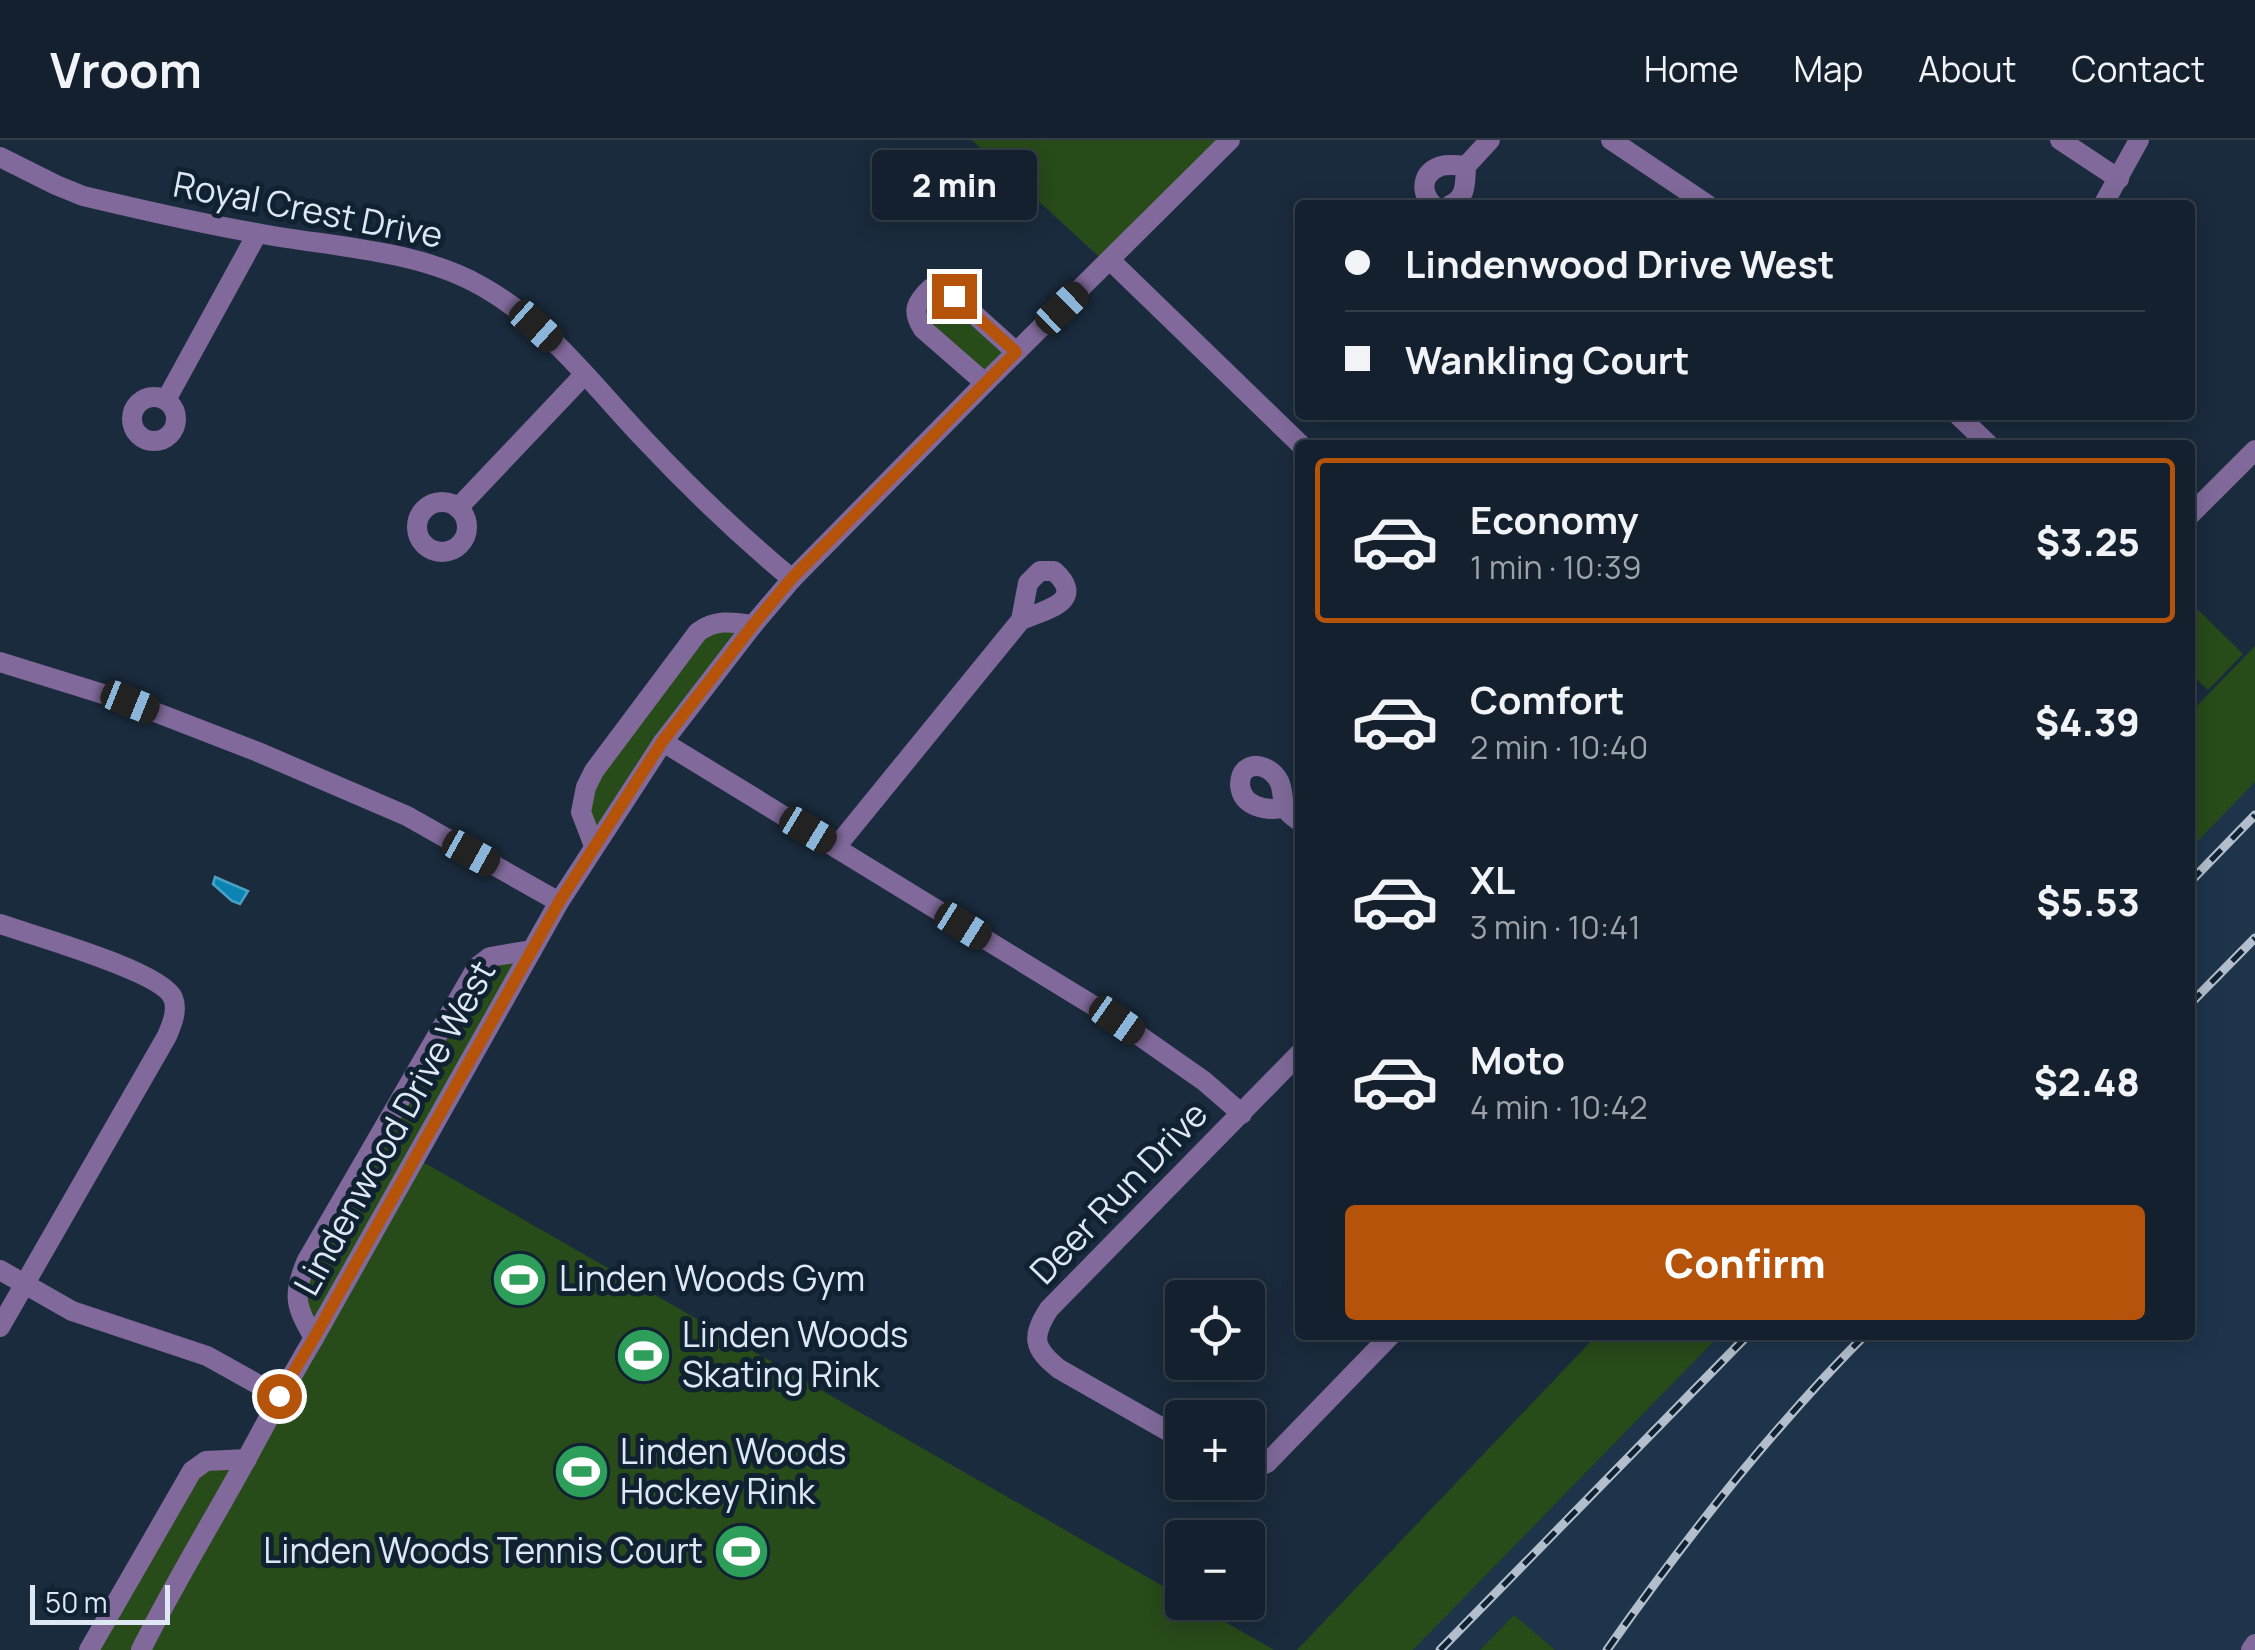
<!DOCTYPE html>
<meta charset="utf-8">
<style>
:root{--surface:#14202e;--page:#212d3a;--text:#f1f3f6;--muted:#9da3aa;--line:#333e4a;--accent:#b45309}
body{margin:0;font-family:Manrope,sans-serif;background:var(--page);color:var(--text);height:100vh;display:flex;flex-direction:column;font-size:38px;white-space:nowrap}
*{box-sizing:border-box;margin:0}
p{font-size:32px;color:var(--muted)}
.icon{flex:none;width:55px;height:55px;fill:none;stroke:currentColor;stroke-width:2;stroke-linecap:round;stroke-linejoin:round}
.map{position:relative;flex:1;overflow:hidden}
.details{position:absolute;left:1295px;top:300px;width:900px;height:900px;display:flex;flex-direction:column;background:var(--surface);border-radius:10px;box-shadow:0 5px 25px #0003,0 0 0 2px var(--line)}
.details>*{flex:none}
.guide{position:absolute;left:1295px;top:60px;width:900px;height:220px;border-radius:10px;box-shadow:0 5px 25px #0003,0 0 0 2px var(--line);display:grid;align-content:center;height:220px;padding:0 50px;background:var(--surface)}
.fabs{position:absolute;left:1165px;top:1140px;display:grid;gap:20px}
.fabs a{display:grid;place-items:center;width:100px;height:100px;border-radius:10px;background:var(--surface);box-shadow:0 5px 25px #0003,0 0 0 2px var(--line);font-size:50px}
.scale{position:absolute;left:30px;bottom:25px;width:140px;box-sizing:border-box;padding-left:10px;border:5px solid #dde8f4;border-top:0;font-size:28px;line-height:35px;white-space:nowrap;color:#dde8f4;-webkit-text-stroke:8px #102132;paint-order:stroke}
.end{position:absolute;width:45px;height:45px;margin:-22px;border:12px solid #b45309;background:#fff;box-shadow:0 0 0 5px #fff}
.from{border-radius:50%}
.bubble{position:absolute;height:70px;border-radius:10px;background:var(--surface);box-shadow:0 5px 25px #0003,0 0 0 2px var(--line);font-size:32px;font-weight:800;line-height:70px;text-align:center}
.car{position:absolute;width:30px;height:60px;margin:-30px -15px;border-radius:12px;box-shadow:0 0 8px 2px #0007;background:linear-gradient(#222 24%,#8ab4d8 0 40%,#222 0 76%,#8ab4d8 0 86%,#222 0)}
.guide b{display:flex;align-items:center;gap:35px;height:95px;font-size:38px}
.guide b+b{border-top:2px solid var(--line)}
.guide i{width:25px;height:25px;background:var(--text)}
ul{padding:18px 0 0;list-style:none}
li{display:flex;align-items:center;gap:30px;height:165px;margin:0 20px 15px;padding:0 30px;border:5px solid transparent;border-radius:10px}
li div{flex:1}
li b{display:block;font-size:38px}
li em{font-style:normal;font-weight:800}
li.on{border-color:var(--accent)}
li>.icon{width:90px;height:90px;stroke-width:1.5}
.action{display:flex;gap:20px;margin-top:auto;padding:20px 50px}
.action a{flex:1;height:115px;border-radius:10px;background:var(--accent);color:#fff;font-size:40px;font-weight:800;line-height:115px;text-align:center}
header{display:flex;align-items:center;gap:60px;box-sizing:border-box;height:140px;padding:0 50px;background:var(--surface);border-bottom:2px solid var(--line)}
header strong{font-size:48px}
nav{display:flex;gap:55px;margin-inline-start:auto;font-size:35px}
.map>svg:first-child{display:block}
.built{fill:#1e344b}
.green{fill:#284b1a}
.water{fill:#0b83b3;stroke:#4aa1c6;stroke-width:2.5}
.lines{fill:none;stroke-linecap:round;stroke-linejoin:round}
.minor{stroke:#816a9b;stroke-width:20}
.tertiary{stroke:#816a9b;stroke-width:20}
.rail-casing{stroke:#b2becb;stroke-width:9}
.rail{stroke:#102132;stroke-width:5;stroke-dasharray:15;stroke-linecap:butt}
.route{stroke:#b45309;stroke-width:12}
.labels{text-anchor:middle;stroke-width:10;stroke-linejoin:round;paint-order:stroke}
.street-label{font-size:35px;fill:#dde8f4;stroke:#102132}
.poi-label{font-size:35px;fill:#dde8f4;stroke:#102132;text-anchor:start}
</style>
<header>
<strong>Vroom</strong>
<nav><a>Home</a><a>Map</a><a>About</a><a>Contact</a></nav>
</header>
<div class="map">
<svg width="2255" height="1510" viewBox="0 0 2255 1510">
<rect width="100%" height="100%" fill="#1a2b3d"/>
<polygon class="built" points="2255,642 2255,1510 1555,1510 1514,1475 1480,1510 1413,1510 1720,1195 2190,1195 2190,709"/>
<g class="green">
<polygon points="972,0 1230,0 1107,124"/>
<polygon points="931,148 1016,212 985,243 966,225 917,166"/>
<polygon points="2190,462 2243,514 2208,550 2190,533"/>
<polygon points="753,485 594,706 582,659 698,492"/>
<polygon points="2255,506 2255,642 2190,709 2190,573"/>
<polygon points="532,810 416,1018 1182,1457 1182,1462 1192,1463 1274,1510 89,1510 192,1331 247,1318 314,1199 296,1161 477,827"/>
<polygon points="1597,1195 1720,1195 1413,1510 1297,1510"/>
<polygon points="1514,1475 1555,1510 1480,1510"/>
</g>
<polygon class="water" points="215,737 248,751 240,764 232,761 213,744"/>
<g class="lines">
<g class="minor">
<polyline points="1611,0 1708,65"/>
<polyline points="2060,0 2119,39"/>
<path d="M0 17 56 45 83 56C142 70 202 84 262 94 333 107 420 110 483 147 547 183 593 245 643 298 690 348 739 395 792 439"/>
<path d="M1433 65C1420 52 1421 33 1441 26 1448 24 1458 25 1466 26"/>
<path d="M1450 65C1467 58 1465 42 1466 26L1490 0"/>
<polyline points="2103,65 2139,0"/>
<polyline points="1110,120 1301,305"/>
<path d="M985 243 923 189C911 171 916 162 931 148L943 149 954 156 1016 212"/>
<circle cx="154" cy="279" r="22"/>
<polyline points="166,260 257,94"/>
<polyline points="1958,275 1989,305"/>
<circle cx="442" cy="387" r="25"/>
<polyline points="458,368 584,235"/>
<polyline points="2190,375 2255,310"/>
<polyline points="0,522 129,562 258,612 407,676 559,762"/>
<polyline points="663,602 1117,880 1204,941 1242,974"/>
<path d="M1284 668C1266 671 1242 667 1240 645 1240 639 1241 634 1245 630 1257 620 1273 630 1279 641 1283 649 1282 657 1284 665 1286 672 1294 677 1300 682"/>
<path d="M594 706 581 672 586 647 594 631 698 492C716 479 732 482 753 485"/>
<path d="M836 707 1021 480 1028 443 1040 431H1054C1088 462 1044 470 1021 480"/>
<path d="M0 784C31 795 162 831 173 858 178 870 172 884 167 896L0 1187"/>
<polyline points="0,1130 72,1171 207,1216 279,1256"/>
<path d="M314 1198C296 1166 292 1158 306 1122L477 827 490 817 532 810"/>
<path d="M1182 1299 1059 1229C1033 1208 1031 1197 1049 1169L1300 913"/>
<polyline points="1248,1329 1254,1329 1267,1323 1391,1195"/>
<polyline points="89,1510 192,1331 206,1321 247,1319"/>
<polyline points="2251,1510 2255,1504"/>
</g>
<path class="tertiary" d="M141 1510C173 1445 211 1384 246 1320 268 1279 290 1238 314 1198L559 762 663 602 753 485 792 439 985 243 1230 0"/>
<defs>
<g id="rail">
<polyline points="2190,742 2255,675"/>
<polyline points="2190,864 2255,798"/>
<polyline points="1440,1510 1748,1195"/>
<path d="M1607 1510C1685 1399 1769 1292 1865 1195"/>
</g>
</defs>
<use href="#rail" class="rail-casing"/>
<use href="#rail" class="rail"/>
</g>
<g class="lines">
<polyline class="route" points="279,1256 314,1198 559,762 662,602 753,485 792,438 1016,212 954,156"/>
</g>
<defs>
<symbol id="stadium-disc" viewBox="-11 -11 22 22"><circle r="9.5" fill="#2e9e5b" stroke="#102132"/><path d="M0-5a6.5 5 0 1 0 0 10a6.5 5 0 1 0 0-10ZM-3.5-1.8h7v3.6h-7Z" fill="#fff"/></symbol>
</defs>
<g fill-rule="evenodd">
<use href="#stadium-disc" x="488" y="1108" width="63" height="63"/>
<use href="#stadium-disc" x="612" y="1184" width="63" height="63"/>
<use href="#stadium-disc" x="550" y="1300" width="63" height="63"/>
<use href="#stadium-disc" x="710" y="1380" width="63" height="63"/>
</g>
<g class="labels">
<g class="street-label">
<text transform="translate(308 70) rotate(11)" y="12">Royal Crest Drive</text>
<text transform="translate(395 988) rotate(-61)" y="12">Lindenwood Drive West</text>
<text transform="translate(1119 1053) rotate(-46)" y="12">Deer Run Drive</text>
</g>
<g class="poi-label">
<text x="559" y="1151">Linden Woods Gym</text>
<text x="682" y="1207">Linden Woods<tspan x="682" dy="40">Skating Rink</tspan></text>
<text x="620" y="1324">Linden Woods<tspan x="620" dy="40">Hockey Rink</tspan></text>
<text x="703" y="1423" text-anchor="end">Linden Woods Tennis Court</text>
</g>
</g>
</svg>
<div class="fabs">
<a><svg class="icon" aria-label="locate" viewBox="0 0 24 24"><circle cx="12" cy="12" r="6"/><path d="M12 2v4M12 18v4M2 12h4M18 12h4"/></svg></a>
<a>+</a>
<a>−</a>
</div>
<div class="scale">50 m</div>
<i class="end from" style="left:279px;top:1256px"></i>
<i class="end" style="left:954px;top:156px"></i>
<div class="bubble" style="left:872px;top:10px;width:165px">2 min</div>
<i class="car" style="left:1062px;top:168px;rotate:46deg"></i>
<i class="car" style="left:536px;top:186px;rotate:132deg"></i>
<i class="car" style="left:130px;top:562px;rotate:112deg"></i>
<i class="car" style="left:808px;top:690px;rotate:121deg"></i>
<i class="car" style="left:471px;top:713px;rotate:119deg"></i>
<i class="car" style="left:963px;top:786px;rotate:122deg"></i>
<i class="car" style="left:1117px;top:880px;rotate:125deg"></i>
<div class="guide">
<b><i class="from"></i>Lindenwood Drive West</b>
<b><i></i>Wankling Court</b>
</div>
<section class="details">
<ul>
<li class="on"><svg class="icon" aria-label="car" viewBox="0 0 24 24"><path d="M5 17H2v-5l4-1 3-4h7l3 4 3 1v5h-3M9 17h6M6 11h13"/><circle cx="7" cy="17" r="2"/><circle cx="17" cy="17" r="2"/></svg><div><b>Economy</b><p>1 min · 10:39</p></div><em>$3.25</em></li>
<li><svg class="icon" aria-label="car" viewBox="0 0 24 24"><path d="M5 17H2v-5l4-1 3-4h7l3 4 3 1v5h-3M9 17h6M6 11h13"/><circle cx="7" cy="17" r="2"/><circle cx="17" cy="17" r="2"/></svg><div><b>Comfort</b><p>2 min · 10:40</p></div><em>$4.39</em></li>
<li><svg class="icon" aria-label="car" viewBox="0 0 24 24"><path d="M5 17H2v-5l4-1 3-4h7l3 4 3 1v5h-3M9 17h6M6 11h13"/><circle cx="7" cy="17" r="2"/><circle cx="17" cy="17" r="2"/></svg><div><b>XL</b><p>3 min · 10:41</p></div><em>$5.53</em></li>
<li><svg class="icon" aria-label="car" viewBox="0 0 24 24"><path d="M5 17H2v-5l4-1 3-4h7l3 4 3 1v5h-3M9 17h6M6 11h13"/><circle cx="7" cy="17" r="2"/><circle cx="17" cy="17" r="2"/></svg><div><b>Moto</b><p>4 min · 10:42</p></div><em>$2.48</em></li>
</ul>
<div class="action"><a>Confirm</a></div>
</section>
</div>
